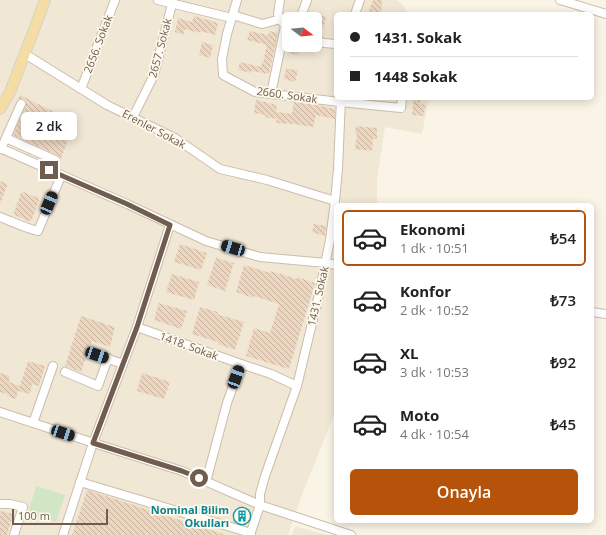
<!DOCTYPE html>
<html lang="tr">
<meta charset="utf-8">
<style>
:root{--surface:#fff;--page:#f6f6f6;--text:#222;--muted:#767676;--line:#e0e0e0;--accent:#b45309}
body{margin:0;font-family:"Open Sans",sans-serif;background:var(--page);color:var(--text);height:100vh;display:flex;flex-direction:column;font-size:15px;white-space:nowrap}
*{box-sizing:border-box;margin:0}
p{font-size:13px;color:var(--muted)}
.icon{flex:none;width:22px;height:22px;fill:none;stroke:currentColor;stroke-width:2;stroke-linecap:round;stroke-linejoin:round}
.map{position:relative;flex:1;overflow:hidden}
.side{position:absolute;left:334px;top:203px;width:260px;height:320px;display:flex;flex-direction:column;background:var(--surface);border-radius:6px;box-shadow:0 2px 10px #0003}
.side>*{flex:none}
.hud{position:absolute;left:334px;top:12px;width:260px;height:88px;border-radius:6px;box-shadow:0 2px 10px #0003;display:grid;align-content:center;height:88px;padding:0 16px;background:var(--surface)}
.needle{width:26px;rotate:106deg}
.tools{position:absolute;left:282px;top:12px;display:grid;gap:8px}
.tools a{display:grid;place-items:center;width:40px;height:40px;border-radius:6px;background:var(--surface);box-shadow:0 2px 10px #0003;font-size:20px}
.scale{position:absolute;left:12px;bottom:10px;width:96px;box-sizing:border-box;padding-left:4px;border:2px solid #715d4d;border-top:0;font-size:11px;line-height:14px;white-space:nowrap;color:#715d4d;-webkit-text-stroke:3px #fdf8ec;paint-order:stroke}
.end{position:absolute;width:18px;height:18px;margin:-9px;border:5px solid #715d4d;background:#fff;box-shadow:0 0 0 2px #fff}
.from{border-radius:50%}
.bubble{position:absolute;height:28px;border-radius:6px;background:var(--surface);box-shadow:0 2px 10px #0003;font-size:13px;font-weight:600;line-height:28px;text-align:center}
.car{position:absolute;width:12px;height:24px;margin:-12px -6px;border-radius:5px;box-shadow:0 0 3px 1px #0007;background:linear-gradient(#222 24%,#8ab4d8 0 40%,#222 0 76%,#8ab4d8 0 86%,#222 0)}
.hud b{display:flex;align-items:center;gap:14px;height:38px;font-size:15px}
.hud b+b{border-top:1px solid var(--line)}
.hud i{width:10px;height:10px;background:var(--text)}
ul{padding:7px 0 0;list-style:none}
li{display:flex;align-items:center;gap:12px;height:56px;margin:0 8px 6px;padding:0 8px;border:2px solid transparent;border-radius:6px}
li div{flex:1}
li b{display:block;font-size:15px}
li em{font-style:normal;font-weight:600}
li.current{border-color:var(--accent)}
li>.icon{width:36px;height:36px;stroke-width:1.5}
.button{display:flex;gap:8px;margin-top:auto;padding:8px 16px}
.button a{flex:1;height:46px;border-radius:6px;background:var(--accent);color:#fff;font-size:16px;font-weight:600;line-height:46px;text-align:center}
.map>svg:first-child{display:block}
.residential{fill:#f1e7d5;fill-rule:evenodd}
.park{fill:#d0e6c5}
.building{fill:url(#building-back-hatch)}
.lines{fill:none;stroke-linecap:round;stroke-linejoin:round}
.minor-casing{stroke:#cbbdad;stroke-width:10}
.major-casing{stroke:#d7d2cd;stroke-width:12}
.minor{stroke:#fff;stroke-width:8}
.major{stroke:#f3dda4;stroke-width:10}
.route{stroke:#715d4d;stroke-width:5}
.labels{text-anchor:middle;stroke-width:3.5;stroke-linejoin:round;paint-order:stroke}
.street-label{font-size:11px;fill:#715d4d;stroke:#fdf8ec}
.culture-label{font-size:11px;font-weight:bold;fill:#0d838f;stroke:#fdf8ec;text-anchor:end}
</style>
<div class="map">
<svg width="606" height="535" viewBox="0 0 606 535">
<defs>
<pattern id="building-back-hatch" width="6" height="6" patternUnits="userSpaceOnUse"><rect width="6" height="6" fill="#edd6c0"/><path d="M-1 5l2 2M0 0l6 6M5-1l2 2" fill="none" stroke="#c4b19e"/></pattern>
</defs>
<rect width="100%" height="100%" fill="#faf4e6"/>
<g class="residential">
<path d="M0 0H397L404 6 407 14H336V98H429L422 134 385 127 377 180V205H336V410L301 497 288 535H0ZM289 19H315V45H289Z"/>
<polygon points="295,526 326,535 292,535"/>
</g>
<polygon class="park" points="36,486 65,495 56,522 28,514"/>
<g class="building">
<polygon points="373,0 382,0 381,14 369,14 370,5 371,6"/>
<polygon points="315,14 326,17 323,27 315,25"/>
<polygon points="194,16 218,23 215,35 200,31 199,33 185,29 183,35 175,32 178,18 192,22"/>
<polygon points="250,31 268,35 269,31 278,33 269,74 251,71 251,73 238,70 240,62 261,67 262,62 263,63 267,45 247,40"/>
<polygon points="202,42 213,45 210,58 199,55"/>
<polygon points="289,45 300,45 298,55 288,53"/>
<polygon points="286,68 298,71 295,82 284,79"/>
<polygon points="20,95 74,122 58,168 9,146 53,165 58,165 60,162 60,157 57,155 13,135 26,106 26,103 25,100 23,99 18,99"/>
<polygon points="414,98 420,98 420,104 425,105 424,116 412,115"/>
<polygon points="256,100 277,105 276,112 292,114 294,102 317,105 335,109 335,119 316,115 313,127 286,123 286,124 276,123 277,119 265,117 266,115 254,113"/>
<polygon points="356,126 377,128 377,139 373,139 372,151 355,149 357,134 355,133"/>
<polygon points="0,181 7,184 7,186 0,204"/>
<polygon points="23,192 38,198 39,201 31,221 28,221 15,215 14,212 21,193"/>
<polygon points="314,224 326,226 325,236 312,232"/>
<polygon points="180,244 207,253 201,270 174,262"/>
<polygon points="216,258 234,263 225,291 207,285"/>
<polygon points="244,265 270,273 270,271 297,279 297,277 315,283 289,369 246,356 254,328 270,333 279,304 254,296 253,298 236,292"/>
<polygon points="172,274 199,282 194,300 166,292"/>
<polygon points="159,303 187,311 181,329 154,320"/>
<polygon points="200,307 218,312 217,314 244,322 235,350 218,344 218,342 192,334"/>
<polygon points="81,316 115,327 110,347 92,341 81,372 65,366"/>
<polygon points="28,361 45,366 39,386 32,384 30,394 18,391 16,399 9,397 9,395 0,392 0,373 10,376 9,382 20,386"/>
<polygon points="142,373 170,382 164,399 137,391"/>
<polygon points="87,490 223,534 223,535 72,535"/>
<polygon points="239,505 251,509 246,526 233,522"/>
<polygon points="0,511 13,514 7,535 0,535"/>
</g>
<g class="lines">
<defs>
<g id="minor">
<polyline points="158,0 232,18"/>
<polyline points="237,0 227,34 222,59 223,75 255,92 340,102 401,108 402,98"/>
<polyline points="280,0 278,14 283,23"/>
<polyline points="560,0 606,14"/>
<polyline points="355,14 360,0"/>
<polyline points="233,15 262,24 281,19"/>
<polyline points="300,19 307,0"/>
<polyline points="315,40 324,43 336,44"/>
<polyline points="25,54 107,105 175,138 220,169 267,180 335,201"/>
<polyline points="81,89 115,0"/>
<polyline points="271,94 285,26"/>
<polyline points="133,117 154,75 173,0"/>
<polyline points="6,138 55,160"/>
<polyline points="0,148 127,204 206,241 260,257 326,263 336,265"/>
<polyline points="1,149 21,104"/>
<path d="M0 217C13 222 25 228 38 231L61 176"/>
<polyline points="592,312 606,314"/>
<polyline points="137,327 241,364 271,374 297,386 320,290 330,240 335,201 338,169 341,98"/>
<polyline points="97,355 123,364"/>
<polyline points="65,372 98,386 108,358"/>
<polyline points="0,412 106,447 182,471 260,505 351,535"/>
<polyline points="33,423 53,366"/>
<polyline points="80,482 251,533"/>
<polyline points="206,482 227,403 241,364"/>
<polyline points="0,504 10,504 23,507 14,535"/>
<polyline points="63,535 93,443 137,327 170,225"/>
<polyline points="250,535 260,505 260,494 265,476 297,386"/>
</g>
<polyline id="major" points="0,109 10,92 35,27 45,0"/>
</defs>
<use href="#minor" class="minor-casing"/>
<use href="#major" class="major-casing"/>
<use href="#minor" class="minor"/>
<use href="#major" class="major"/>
</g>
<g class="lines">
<polyline class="route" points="49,170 127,204 170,225 137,327 93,443 182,471 199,478"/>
</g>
<defs>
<symbol id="building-ring" viewBox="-11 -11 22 22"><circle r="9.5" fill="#fdf8ec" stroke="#0f9aa8" stroke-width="1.5"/><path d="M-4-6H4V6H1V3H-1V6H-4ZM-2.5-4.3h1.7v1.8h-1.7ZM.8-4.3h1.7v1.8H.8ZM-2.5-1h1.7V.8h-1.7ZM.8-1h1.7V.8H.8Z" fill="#0f9aa8"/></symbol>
</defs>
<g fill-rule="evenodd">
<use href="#building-ring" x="232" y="506" width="20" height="20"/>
</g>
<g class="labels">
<g class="street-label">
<text transform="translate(98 44) rotate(-69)" y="4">2656. Sokak</text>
<text transform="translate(160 48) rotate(-75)" y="4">2657. Sokak</text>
<text transform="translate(287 95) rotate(8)" y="4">2660. Sokak</text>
<text transform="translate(154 129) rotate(28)" y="4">Erenler Sokak</text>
<text transform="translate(318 296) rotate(-77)" y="4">1431. Sokak</text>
<text transform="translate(189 346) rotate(20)" y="4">1418. Sokak</text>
</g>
<g class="culture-label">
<text x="229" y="514">Nominal Bilim<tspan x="229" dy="13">Okulları</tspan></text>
</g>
</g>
</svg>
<div class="tools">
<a><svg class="needle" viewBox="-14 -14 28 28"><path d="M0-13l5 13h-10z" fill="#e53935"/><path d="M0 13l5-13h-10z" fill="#767676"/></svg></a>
</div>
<div class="scale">100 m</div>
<i class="end from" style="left:199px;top:478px"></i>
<i class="end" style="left:49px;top:170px"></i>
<div class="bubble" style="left:21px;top:112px;width:56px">2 dk</div>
<i class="car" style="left:49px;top:203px;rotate:23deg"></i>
<i class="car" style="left:233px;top:248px;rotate:287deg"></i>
<i class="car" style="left:97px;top:355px;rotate:109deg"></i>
<i class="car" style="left:236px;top:377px;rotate:20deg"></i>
<i class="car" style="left:63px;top:433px;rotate:108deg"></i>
<div class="hud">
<b><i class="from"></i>1431. Sokak</b>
<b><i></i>1448 Sokak</b>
</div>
<section class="side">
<ul>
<li class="current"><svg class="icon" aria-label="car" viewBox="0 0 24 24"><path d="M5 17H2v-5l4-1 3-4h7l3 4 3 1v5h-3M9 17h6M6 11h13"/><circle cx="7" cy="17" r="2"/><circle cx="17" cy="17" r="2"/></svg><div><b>Ekonomi</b><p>1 dk · 10:51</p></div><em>₺54</em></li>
<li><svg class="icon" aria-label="car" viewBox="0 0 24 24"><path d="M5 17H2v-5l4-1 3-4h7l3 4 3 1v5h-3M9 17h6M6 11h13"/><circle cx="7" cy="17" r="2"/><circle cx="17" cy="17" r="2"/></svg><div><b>Konfor</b><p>2 dk · 10:52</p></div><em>₺73</em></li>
<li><svg class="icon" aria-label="car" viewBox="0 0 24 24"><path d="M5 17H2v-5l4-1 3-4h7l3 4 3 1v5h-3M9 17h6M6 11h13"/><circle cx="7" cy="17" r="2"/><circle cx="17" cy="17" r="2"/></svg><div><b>XL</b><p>3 dk · 10:53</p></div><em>₺92</em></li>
<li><svg class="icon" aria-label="car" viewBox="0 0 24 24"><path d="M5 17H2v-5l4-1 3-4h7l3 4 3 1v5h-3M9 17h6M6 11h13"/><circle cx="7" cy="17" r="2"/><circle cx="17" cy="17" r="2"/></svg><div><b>Moto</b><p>4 dk · 10:54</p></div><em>₺45</em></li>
</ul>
<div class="button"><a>Onayla</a></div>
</section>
</div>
